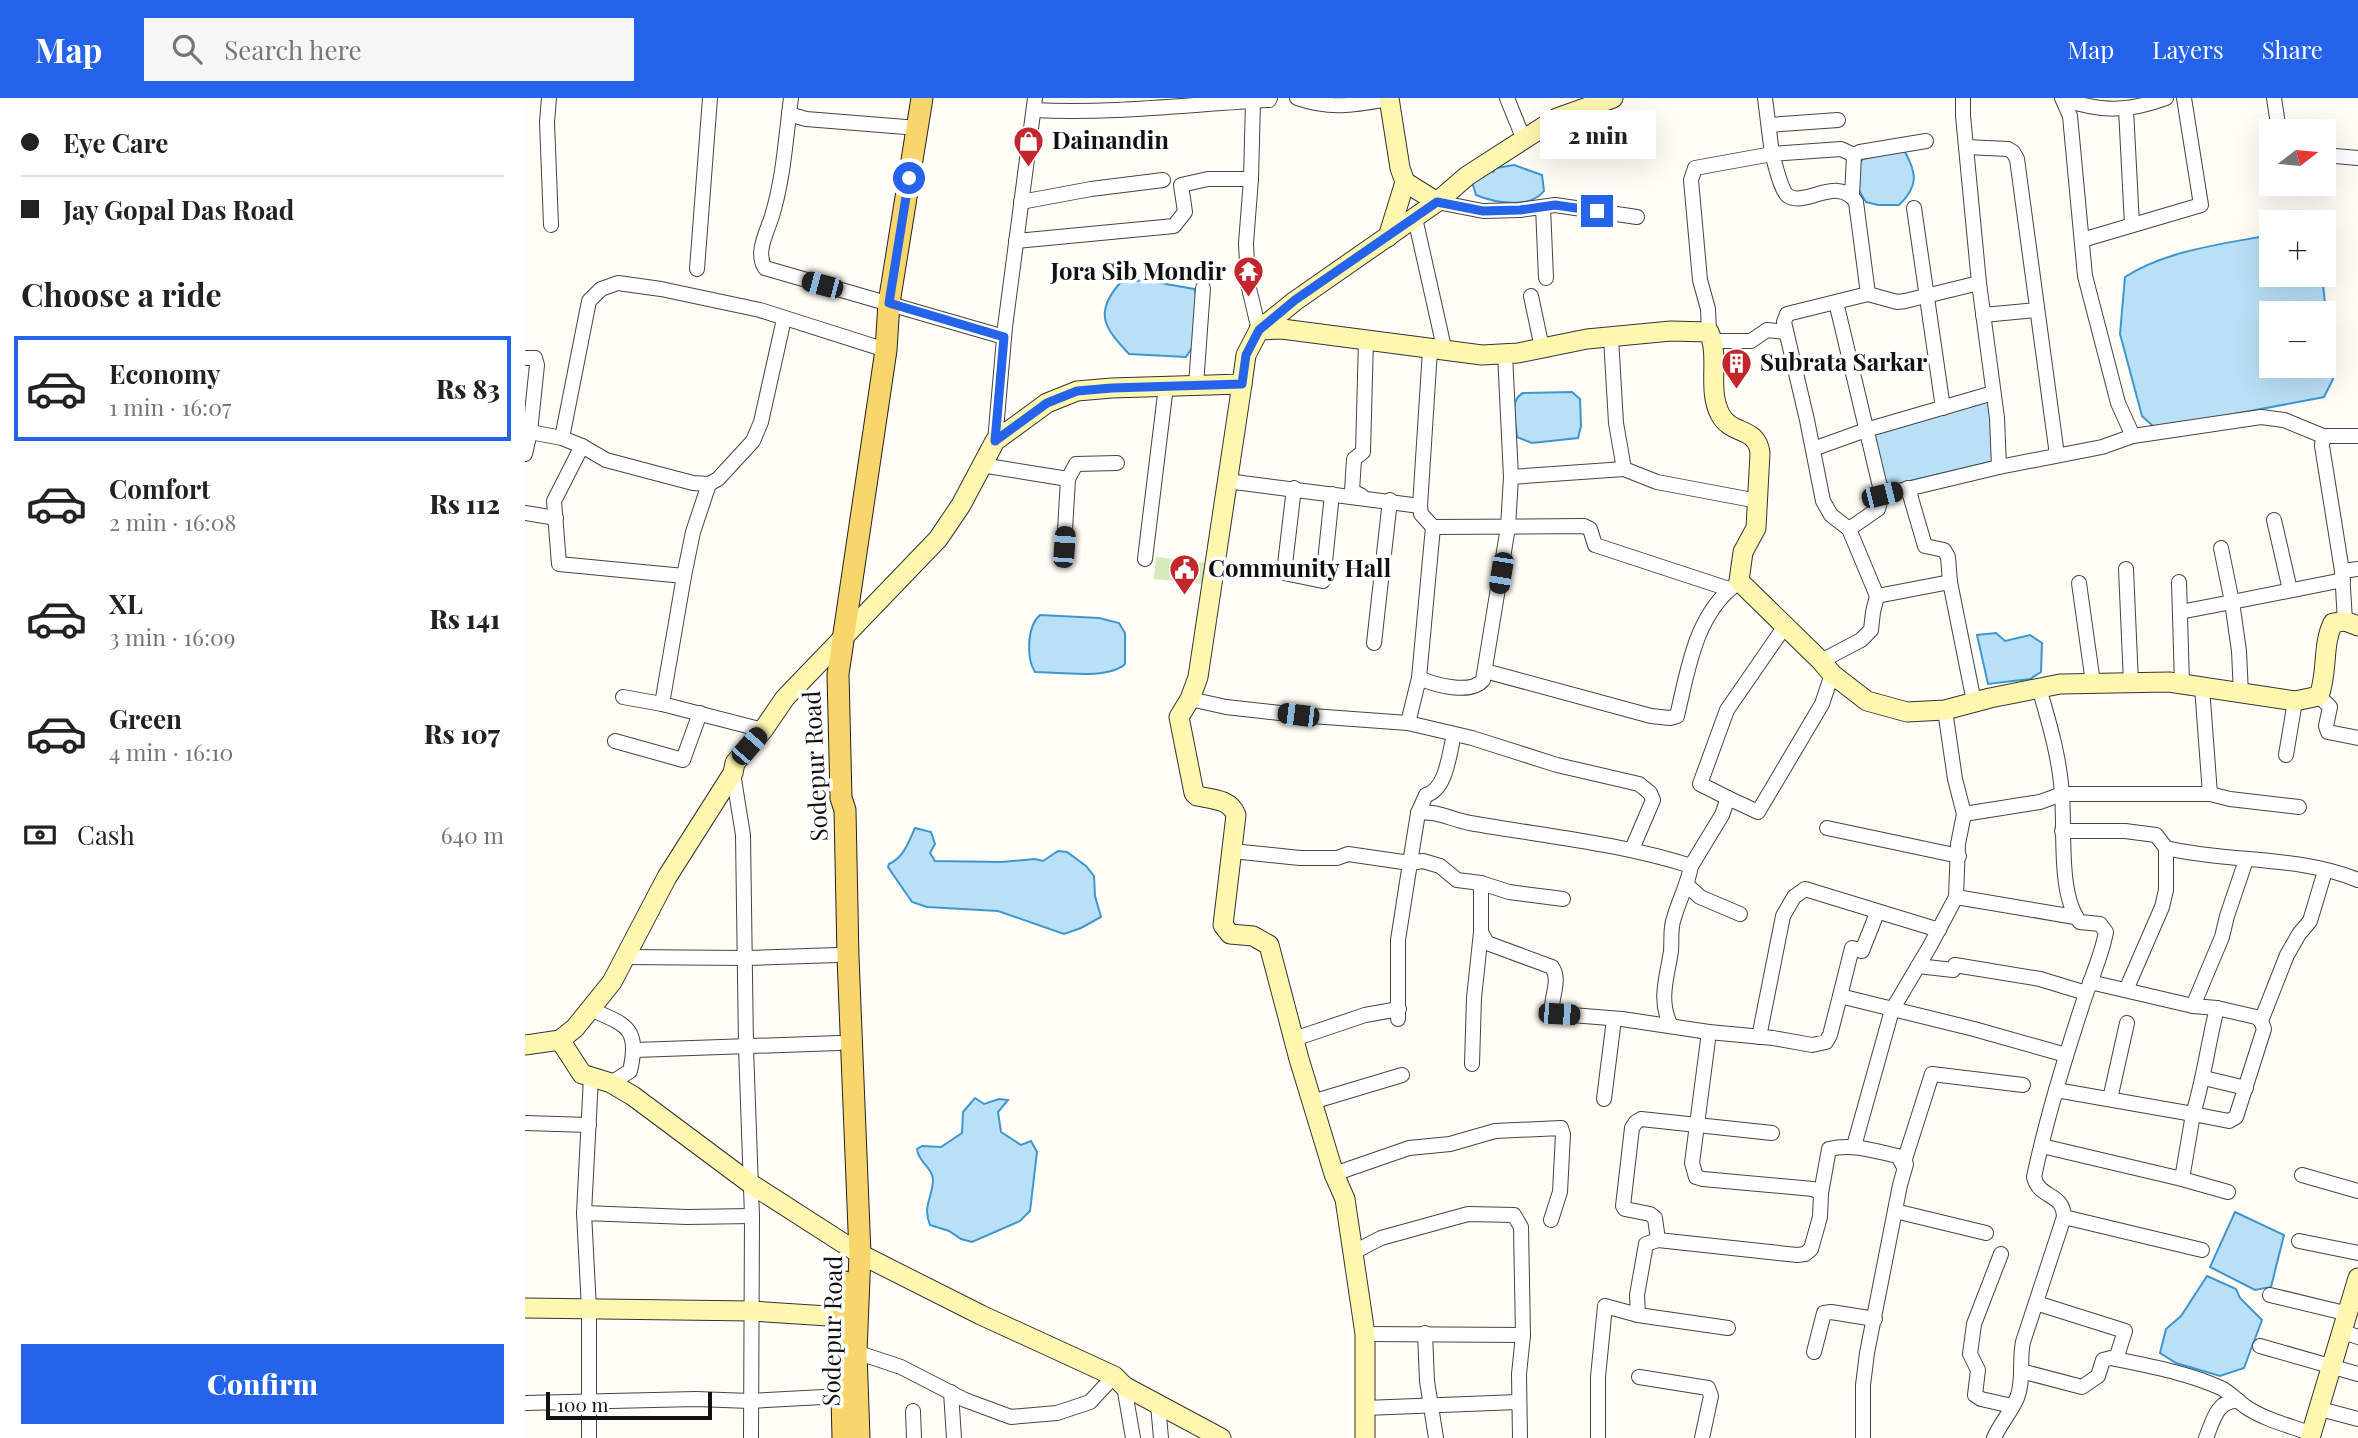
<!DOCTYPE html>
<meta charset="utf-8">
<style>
:root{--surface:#fff;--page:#f6f6f6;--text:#222;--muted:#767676;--line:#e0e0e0;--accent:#2563eb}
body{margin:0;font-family:"Playfair Display",serif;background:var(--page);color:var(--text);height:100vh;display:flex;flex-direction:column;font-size:26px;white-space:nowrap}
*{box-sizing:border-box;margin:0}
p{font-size:23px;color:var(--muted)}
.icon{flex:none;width:38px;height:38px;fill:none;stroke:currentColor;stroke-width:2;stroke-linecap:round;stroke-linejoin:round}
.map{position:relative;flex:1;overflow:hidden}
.panel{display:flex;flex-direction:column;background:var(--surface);width:525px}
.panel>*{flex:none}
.banner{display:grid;align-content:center;height:154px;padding:0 21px;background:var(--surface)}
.needle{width:46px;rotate:74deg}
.buttons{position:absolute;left:1734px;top:21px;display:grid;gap:14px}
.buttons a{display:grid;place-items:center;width:77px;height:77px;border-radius:0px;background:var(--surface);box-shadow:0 7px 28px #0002;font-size:35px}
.scale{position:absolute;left:21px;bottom:18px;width:166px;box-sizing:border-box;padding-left:7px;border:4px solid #111;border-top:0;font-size:19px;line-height:24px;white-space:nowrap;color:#111;-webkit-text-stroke:5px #fff;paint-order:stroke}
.end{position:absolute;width:32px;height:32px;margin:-16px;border:9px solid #2563eb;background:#fff;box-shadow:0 0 0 4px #fff}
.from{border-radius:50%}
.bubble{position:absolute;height:49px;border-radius:0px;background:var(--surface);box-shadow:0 7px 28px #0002;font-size:23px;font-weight:800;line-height:49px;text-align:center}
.car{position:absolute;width:21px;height:42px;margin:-21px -10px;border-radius:9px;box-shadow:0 0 5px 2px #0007;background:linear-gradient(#222 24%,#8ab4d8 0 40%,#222 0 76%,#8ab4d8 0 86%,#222 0)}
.banner b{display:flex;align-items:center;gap:24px;height:66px;font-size:26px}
.banner b+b{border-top:2px solid var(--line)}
.banner i{width:18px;height:18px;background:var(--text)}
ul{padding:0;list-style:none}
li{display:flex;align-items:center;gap:21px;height:105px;margin:0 14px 10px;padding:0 7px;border:4px solid transparent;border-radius:0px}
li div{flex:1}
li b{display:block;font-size:26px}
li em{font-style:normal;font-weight:800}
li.selected{border-color:var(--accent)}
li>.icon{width:63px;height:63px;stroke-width:1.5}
h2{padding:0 21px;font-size:32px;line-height:84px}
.pay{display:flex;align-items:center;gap:18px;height:77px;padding:0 21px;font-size:26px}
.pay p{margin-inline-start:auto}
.cta{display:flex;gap:14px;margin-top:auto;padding:14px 21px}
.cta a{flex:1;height:80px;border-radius:0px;background:var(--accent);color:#fff;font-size:28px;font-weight:800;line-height:80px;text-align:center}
header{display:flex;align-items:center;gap:42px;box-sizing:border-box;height:98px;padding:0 35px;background:var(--accent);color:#fff}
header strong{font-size:33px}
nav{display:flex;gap:38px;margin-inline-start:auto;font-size:24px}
.search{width:490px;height:63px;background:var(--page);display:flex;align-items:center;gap:18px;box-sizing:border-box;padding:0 24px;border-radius:0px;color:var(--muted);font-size:26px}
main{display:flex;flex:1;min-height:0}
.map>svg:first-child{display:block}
.green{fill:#d5ebbd}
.water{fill:#b9e0f7;stroke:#3f96cf;stroke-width:2;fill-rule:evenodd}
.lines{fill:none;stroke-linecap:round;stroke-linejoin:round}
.street-casing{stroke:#444;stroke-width:16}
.secondary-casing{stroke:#333;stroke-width:21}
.primary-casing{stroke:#222;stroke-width:23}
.street{stroke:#fff;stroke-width:14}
.secondary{stroke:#fff6b0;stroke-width:19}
.primary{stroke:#f9d66b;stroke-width:21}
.route{stroke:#2563eb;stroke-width:9}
.labels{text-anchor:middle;stroke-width:7;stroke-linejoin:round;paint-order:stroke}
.poi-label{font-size:24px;font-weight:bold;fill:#111;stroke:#fff;text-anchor:start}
.street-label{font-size:24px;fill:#111;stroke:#fff}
</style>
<header>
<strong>Map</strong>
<div class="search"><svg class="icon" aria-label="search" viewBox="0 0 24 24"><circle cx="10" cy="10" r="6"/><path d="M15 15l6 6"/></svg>Search here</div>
<nav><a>Map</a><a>Layers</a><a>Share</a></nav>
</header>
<main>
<section class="panel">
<div class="banner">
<b><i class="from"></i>Eye Care</b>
<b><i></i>Jay Gopal Das Road</b>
</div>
<h2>Choose a ride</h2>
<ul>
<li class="selected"><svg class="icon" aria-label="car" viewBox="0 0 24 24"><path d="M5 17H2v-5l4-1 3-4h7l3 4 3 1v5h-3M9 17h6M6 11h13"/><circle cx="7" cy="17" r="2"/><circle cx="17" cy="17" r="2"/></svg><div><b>Economy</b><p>1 min · 16:07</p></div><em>Rs 83</em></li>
<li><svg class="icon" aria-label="car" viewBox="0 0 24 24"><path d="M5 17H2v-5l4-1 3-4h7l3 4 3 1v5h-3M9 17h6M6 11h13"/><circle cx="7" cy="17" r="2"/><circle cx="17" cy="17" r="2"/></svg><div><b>Comfort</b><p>2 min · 16:08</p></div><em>Rs 112</em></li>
<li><svg class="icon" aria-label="car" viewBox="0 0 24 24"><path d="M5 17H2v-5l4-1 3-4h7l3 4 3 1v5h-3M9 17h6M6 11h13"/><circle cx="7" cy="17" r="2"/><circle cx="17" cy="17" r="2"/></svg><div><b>XL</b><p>3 min · 16:09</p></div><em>Rs 141</em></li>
<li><svg class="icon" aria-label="car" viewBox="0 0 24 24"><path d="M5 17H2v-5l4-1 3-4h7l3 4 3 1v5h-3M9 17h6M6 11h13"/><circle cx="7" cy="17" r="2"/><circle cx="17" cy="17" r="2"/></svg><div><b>Green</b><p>4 min · 16:10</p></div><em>Rs 107</em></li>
</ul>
<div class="pay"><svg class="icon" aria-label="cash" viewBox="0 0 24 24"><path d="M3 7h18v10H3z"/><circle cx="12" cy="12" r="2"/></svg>Cash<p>640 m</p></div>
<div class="cta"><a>Confirm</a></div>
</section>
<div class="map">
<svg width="1833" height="1340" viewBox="0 0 1833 1340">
<rect width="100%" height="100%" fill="#fffdf5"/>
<polygon class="green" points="631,459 681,465 679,486 629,481"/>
<g class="water">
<path d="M1379 52C1392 75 1394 88 1374 107H1353L1341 104C1332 91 1324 74 1338 61Z"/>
<path d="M989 67 1017 77 1019 93C1005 111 970 105 951 97L947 84 964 72 968 74 971 70Z"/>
<path d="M1746 137V177H1797L1808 281 1799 299 1631 331 1617 318 1595 236 1600 179C1642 152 1698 146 1746 137ZM1746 215H1799V268H1746Z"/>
<path d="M619 182 669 191 672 199V242L661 259 604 256C580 230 568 216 595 185Z"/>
<path d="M1047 294 1055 301 1056 328 1053 340 1007 345 992 339C991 324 983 303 998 295Z"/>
<polygon points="1455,299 1464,303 1469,363 1369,387 1359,384 1349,339 1354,329"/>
<path d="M515 517 574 520 594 525 600 535V566C584 582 533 574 510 574 501 560 502 528 515 517Z"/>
<polygon points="1471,535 1480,543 1505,537 1517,545 1516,574 1505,581 1463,586 1452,537"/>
<path d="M390 730 406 734 410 746 405 755 410 763 476 764 510 761 518 763 533 753 542 754 561 768 569 778 570 798 576 819 556 830 539 836 473 813 402 809 387 804 363 769 364 766C379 759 383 745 390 730Z"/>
<path d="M450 1000 459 1006 474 1001 483 1002 473 1014 476 1034 496 1047 506 1043 512 1054 505 1113 495 1123 447 1144 436 1141 424 1133 405 1127C397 1107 408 1100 408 1081 407 1069 393 1064 392 1051L397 1048 416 1049 437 1035 438 1014Z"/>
<polygon points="1710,1114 1759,1137 1746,1189 1730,1192 1685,1169"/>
<polygon points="1682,1178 1711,1191 1715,1200 1737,1222 1719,1270 1695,1278 1651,1265 1635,1255 1641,1231 1656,1218"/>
</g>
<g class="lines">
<defs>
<g id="street">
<polyline points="24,0 22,24 26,127"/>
<polyline points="266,0 264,16 281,21 393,30"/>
<path d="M772 0C806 12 830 7 864 1"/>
<polyline points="982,0 999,42"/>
<polyline points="1438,0 1438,18 1454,185"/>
<polyline points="1537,0 1545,18 1560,178 1593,305 1608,338"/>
<polyline points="1749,0 1754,33"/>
<path d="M1538 1C1575 14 1604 14 1641 0"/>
<polyline points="728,3 726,81 721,145 723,186 734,232"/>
<polyline points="1601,11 1607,127"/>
<path d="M509 12C588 16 666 6 744 2L745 0"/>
<path d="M264 16C260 51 257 85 247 118 242 134 230 155 240 170L479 239"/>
<polyline points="1244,27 1313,22"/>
<polyline points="1441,49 1483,51 1488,54 1492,61 1532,357"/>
<path d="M1329 57 1316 51 1247 56C1250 65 1256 93 1263 98 1281 109 1313 77 1331 104L1343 196"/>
<polyline points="1799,57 1833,60"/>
<polyline points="1327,98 1329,57 1335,54 1401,43"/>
<polyline points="496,104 566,91 638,82"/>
<polyline points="912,104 958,113 995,112 1030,107 1112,119"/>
<polyline points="1018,109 1021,180"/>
<polyline points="1389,110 1418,310"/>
<polyline points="890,120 920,254"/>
<polyline points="1557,142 1676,107 1659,0"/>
<polyline points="491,143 649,128 660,114 656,87 683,81 726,81"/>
<polyline points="172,171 185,0"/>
<polyline points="1006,198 1017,250"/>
<polyline points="1311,204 1357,397 1474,369 1472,320 1454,185 1380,203 1372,204 1343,196 1262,216 1259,224 1282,322 1298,403 1306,417 1324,431 1352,498 1425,484 1449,604"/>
<polyline points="1458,217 1511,212"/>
<polyline points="259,221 236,324 228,343 193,381 184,386 168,385 130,375 81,362 57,348 37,340 64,203 76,191 93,185 136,191 235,212 361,252"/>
<polyline points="1184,234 1183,211 1175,182 1166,82 1170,70 1247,56 1240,0"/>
<polyline points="1086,240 1091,325 1099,371 1132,384 1233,403"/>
<polyline points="1188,243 1226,243 1242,232 1261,234"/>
<polyline points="0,260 10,260 12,267 5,334"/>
<polyline points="671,287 678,190"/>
<polyline points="1798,338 1797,348 1817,473"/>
<polyline points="470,343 480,229 510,0"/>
<polyline points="57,348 29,403 34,466 159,478"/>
<polyline points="1288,351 1341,332 1468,295"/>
<polyline points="0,356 5,334 37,340"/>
<polyline points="456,367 543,381 551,366 592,365"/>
<polyline points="1474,369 1577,349 1608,338 1736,319 1759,322 1798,338 1833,338"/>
<polyline points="986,379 1099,371"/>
<polyline points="702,383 895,408 896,416 908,429 1059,428 1065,431 1070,447 1204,491"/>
<polyline points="769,390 759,475 798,483 807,396"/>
<polyline points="1383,390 1400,448 1419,452 1423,459 1425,484"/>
<polyline points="837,398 827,393 829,361 838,354 841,241"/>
<polyline points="895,408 905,252"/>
<polyline points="0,415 31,420"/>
<polyline points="1749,422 1765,492"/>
<polyline points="1324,431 1353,411 1357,397"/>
<polyline points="539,449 543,381"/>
<polyline points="620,461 641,288"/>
<polyline points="1601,471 1606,585"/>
<polyline points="1654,484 1657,586"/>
<polyline points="1554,485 1568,585"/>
<polyline points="1655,514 1707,504 1696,450"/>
<polyline points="1820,523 1817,473 1833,471"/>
<polyline points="849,545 865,402"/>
<polyline points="1296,563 1336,542 1346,532 1348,514 1352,498"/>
<path d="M960 573 1126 618 1145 620 1152 618C1163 572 1170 518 1210 487"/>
<polyline points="894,580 908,429"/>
<polyline points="1677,589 1685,696 1705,701 1774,709"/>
<polyline points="1716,596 1714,553 1707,504 1818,482"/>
<polyline points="1794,598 1805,609 1801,628 1803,634 1833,640"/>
<polyline points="98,599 137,606 238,632"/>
<polyline points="665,601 701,609 773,617 883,625 947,640 1032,667 1114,686 1125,695 1128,702 1107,751"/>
<polyline points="137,606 159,478 168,434 184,386"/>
<path d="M883 625 894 580C910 587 946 597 958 582L983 429 986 379 980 256"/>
<polyline points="90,643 158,662 175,615"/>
<polyline points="1761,657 1770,603"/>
<polyline points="208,675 218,737 221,949 227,1118 226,1340"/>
<polyline points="1203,700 1175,686 1202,612 1260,528"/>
<path d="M893 715 901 697C922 691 924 655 929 637"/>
<polyline points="1439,716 1515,704 1537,696 1685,696"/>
<polyline points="1302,730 1434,758"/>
<path d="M1537 733H1600L1631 737 1641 750C1704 765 1773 757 1833 782"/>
<path d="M707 753 775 760H812L823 756 885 765 893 715C911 712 927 722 945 725 1019 738 1094 745 1166 768 1163 786 1154 802 1149 820 1145 830 1147 842 1146 853 1142 880 1133 902 1146 928"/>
<polyline points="1166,768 1197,717 1203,700 1233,714 1297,606 1307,576"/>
<polyline points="956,785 984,794 1038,801"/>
<polyline points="1163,788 1175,799 1215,816"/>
<polyline points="1431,799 1550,819"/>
<polyline points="100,859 221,860 312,857"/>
<polyline points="1393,868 1428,872 1430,867 1515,881 1561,895"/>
<polyline points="1565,884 1668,908 1692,910 1731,919 1736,923 1739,931 1711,1019 1704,1023 1668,1016 1657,1081 1703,1094"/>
<polyline points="1601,892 1637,809 1641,792 1641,750"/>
<polyline points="1315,898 1327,850 1337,853 1352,815"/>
<polyline points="1668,908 1697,839 1702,818 1721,762"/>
<path d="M65 911C101 927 115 929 105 973L86 985"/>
<path d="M873 921V842L885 765 898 763 915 768 932 782 956 785V834L962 845 1027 869C1036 882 1026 898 1027 913L1034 916 1097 921 1184 934 1248 940 1287 947 1301 944 1305 937 1315 898 1449 931 1541 957"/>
<polyline points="1736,923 1762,857 1774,836 1785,823 1800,773"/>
<polyline points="1184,934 1167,1065 1171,1079 1178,1081 1288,1091 1296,1095"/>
<polyline points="1234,939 1258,818 1269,799 1280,791 1414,832"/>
<polyline points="769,941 840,917 874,911"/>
<polyline points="110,952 314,945"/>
<polyline points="947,966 949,900 956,834"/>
<polyline points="1679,980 1721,990"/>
<path d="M1531 992 1668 1016C1679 981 1683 945 1692 910"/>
<polyline points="1079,1001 1089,921"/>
<polyline points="1585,1001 1602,925"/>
<polyline points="787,1004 877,977"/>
<polyline points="0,1025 64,1027"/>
<polyline points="1329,1048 1367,912 1405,848 1431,799 1433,746 1439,716 1430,681 1420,612"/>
<polyline points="1517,1048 1657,1081"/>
<polyline points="1378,1067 1407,976 1498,987"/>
<polyline points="809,1076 884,1050 925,1046 970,1033 1036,1030 1038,1036 1035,1094 1026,1122"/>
<polyline points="1777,1077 1833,1093"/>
<polyline points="1370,1113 1461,1135"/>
<polyline points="59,1115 66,979"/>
<polyline points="1539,1119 1677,1152"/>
<polyline points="1133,1142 1130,1120 1125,1116 1100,1111 1098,1108 1107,1030 1111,1024 1116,1021 1247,1035"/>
<polyline points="1774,1143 1833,1155"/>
<polyline points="827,1155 856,1140 943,1116 989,1117 996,1129 998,1237 994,1276 995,1340"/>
<polyline points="1476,1156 1449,1226 1445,1256 1453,1272 1450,1297 1456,1301 1487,1308"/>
<polyline points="1745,1197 1824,1216"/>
<polyline points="1511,1205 1600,1233 1591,1261"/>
<path d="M1203 1230 1113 1217 1112 1197 1121 1146 1133 1142 1272 1157 1280 1156 1286 1151 1295 1119 1296 1095 1304 1051C1328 1045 1349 1053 1373 1058L1378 1067 1381 1066 1375 1087 1342 1255 1338 1287V1340"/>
<polyline points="1818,1234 1833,1239"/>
<polyline points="900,1235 902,1283 911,1340"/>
<polyline points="840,1236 998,1237"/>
<polyline points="1735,1248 1833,1276"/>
<polyline points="331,1254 376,1269 440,1302 486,1319 532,1315 565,1304 589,1278"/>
<polyline points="1289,1254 1299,1215 1306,1214 1350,1221"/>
<path d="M1496 1273 1557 1289 1573 1278 1578 1262 1586 1260C1623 1268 1661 1274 1696 1290 1706 1295 1712 1303 1721 1309 1740 1322 1766 1328 1787 1336"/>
<polyline points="1114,1279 1183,1290 1186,1298 1177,1340"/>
<polyline points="599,1288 608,1340"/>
<polyline points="426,1294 429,1340"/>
<polyline points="0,1305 171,1301 225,1303 317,1298"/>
<polyline points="633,1307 636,1340"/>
<polyline points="840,1310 993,1304"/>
<polyline points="1795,1311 1833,1321"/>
<polyline points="388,1313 389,1340"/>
<polyline points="64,1340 64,1211 59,1115 162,1119 227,1118"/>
<polyline points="1073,1340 1073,1279 1080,1208 1113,1217"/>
<path d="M1469 1340C1475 1326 1486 1314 1492 1300 1499 1283 1494 1262 1498 1244L1539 1119C1538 1094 1514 1101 1509 1079 1521 1022 1538 966 1556 911 1564 884 1576 861 1581 834L1575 826 1555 824C1533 798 1540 731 1537 697 1535 661 1524 624 1514 590"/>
<path d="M1681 1340C1688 1323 1692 1301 1714 1303"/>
</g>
<g id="secondary">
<polyline points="864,0 875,70 880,84 912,104"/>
<polyline points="863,139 880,84"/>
<path d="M734 232 757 231 957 257 993 255 1062 241 1146 233 1184 234C1195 259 1182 291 1195 316 1206 338 1232 328 1235 355L1231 430 1218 454 1214 483 1296 563 1307 576 1342 603 1382 614 1420 612 1465 600 1535 586 1644 584 1770 603 1794 598C1803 574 1797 547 1808 525L1820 523 1833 528"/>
<path d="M717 286 673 579 665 601 654 619 669 695 672 698C687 701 705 701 711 717L698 827 705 836 728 838 744 847 774 961 809 1076 820 1101 840 1236V1340"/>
<polyline points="35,942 57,976 86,985 108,998 226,1086 335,1156 456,1217 589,1278 599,1288 696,1340"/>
<polyline points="0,947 35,942 50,930 87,884 142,779 208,675 210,665 238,632 260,600 413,441 436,407 470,343 522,305 552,293 587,290 717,286 721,257 734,232 770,203 912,104 942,78 1032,20 1088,0"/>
<polyline points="0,1210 227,1213 318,1219"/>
<polyline points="1785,1340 1833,1180"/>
</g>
<g id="primary">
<polyline points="318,1340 316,1254 320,1184"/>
<polyline points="334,1340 331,1254 335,1156 323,859 320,712 316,700 313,576 361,252 364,205 397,0"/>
</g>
</defs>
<use href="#street" class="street-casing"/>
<use href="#secondary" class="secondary-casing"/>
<use href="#primary" class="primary-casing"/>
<use href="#street" class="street"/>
<use href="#secondary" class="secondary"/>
<use href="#primary" class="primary"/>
</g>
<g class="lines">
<polyline class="route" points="384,80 364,205 479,239 470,343 522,305 552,293 587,290 717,286 721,257 734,232 770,202 912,104 958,113 995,112 1030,107 1072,113"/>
</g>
<defs>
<symbol id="shop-pin" viewBox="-11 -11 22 30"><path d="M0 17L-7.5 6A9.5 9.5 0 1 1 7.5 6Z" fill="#c4262e" stroke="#fff"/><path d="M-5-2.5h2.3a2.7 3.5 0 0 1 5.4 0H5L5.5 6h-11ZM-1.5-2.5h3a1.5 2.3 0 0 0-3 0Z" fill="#fff"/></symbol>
<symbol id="temple-pin" viewBox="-11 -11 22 30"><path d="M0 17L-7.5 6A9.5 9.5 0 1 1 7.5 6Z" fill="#c4262e" stroke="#fff"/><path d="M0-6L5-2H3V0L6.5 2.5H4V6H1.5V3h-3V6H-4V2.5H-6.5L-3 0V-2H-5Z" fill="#fff"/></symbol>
<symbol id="building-pin" viewBox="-11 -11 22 30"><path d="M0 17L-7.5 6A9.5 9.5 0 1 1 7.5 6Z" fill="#c4262e" stroke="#fff"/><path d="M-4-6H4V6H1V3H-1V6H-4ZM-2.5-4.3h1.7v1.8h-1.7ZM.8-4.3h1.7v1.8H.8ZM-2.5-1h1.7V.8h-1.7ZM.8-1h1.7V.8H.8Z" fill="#fff"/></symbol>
<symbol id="civic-pin" viewBox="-11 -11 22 30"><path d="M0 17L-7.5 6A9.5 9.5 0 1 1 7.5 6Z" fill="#c4262e" stroke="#fff"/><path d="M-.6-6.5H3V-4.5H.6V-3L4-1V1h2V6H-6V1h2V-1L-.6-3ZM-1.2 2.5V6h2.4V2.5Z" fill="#fff"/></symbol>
</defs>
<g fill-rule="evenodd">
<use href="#shop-pin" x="486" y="26" width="35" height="47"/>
<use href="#temple-pin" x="706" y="156" width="35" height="47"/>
<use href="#building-pin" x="1194" y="248" width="35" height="47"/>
<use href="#civic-pin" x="642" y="454" width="35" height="47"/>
</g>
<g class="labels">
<g class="poi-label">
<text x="527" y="51">Dainandin</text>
<text x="701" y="182" text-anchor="end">Jora Sib Mondir</text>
<text x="1235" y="273">Subrata Sarkar</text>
<text x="683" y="479">Community Hall</text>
</g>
<g class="street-label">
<text transform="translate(291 668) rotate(-93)" y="8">Sodepur Road</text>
<text transform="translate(308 1233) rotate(-89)" y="8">Sodepur Road</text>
</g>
</g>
</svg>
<div class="buttons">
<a><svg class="needle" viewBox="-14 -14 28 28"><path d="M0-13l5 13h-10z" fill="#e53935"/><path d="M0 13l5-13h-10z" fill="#767676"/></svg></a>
<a>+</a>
<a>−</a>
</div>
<div class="scale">100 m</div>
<i class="end from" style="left:384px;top:80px"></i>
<i class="end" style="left:1072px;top:113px"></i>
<div class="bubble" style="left:1015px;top:12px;width:116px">2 min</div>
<i class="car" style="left:297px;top:187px;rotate:285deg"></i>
<i class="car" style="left:1357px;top:397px;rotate:76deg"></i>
<i class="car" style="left:539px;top:449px;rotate:4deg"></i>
<i class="car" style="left:976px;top:475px;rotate:189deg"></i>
<i class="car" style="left:773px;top:617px;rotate:277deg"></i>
<i class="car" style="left:224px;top:648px;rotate:41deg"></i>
<i class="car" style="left:1034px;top:916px;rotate:94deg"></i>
</div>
</main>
